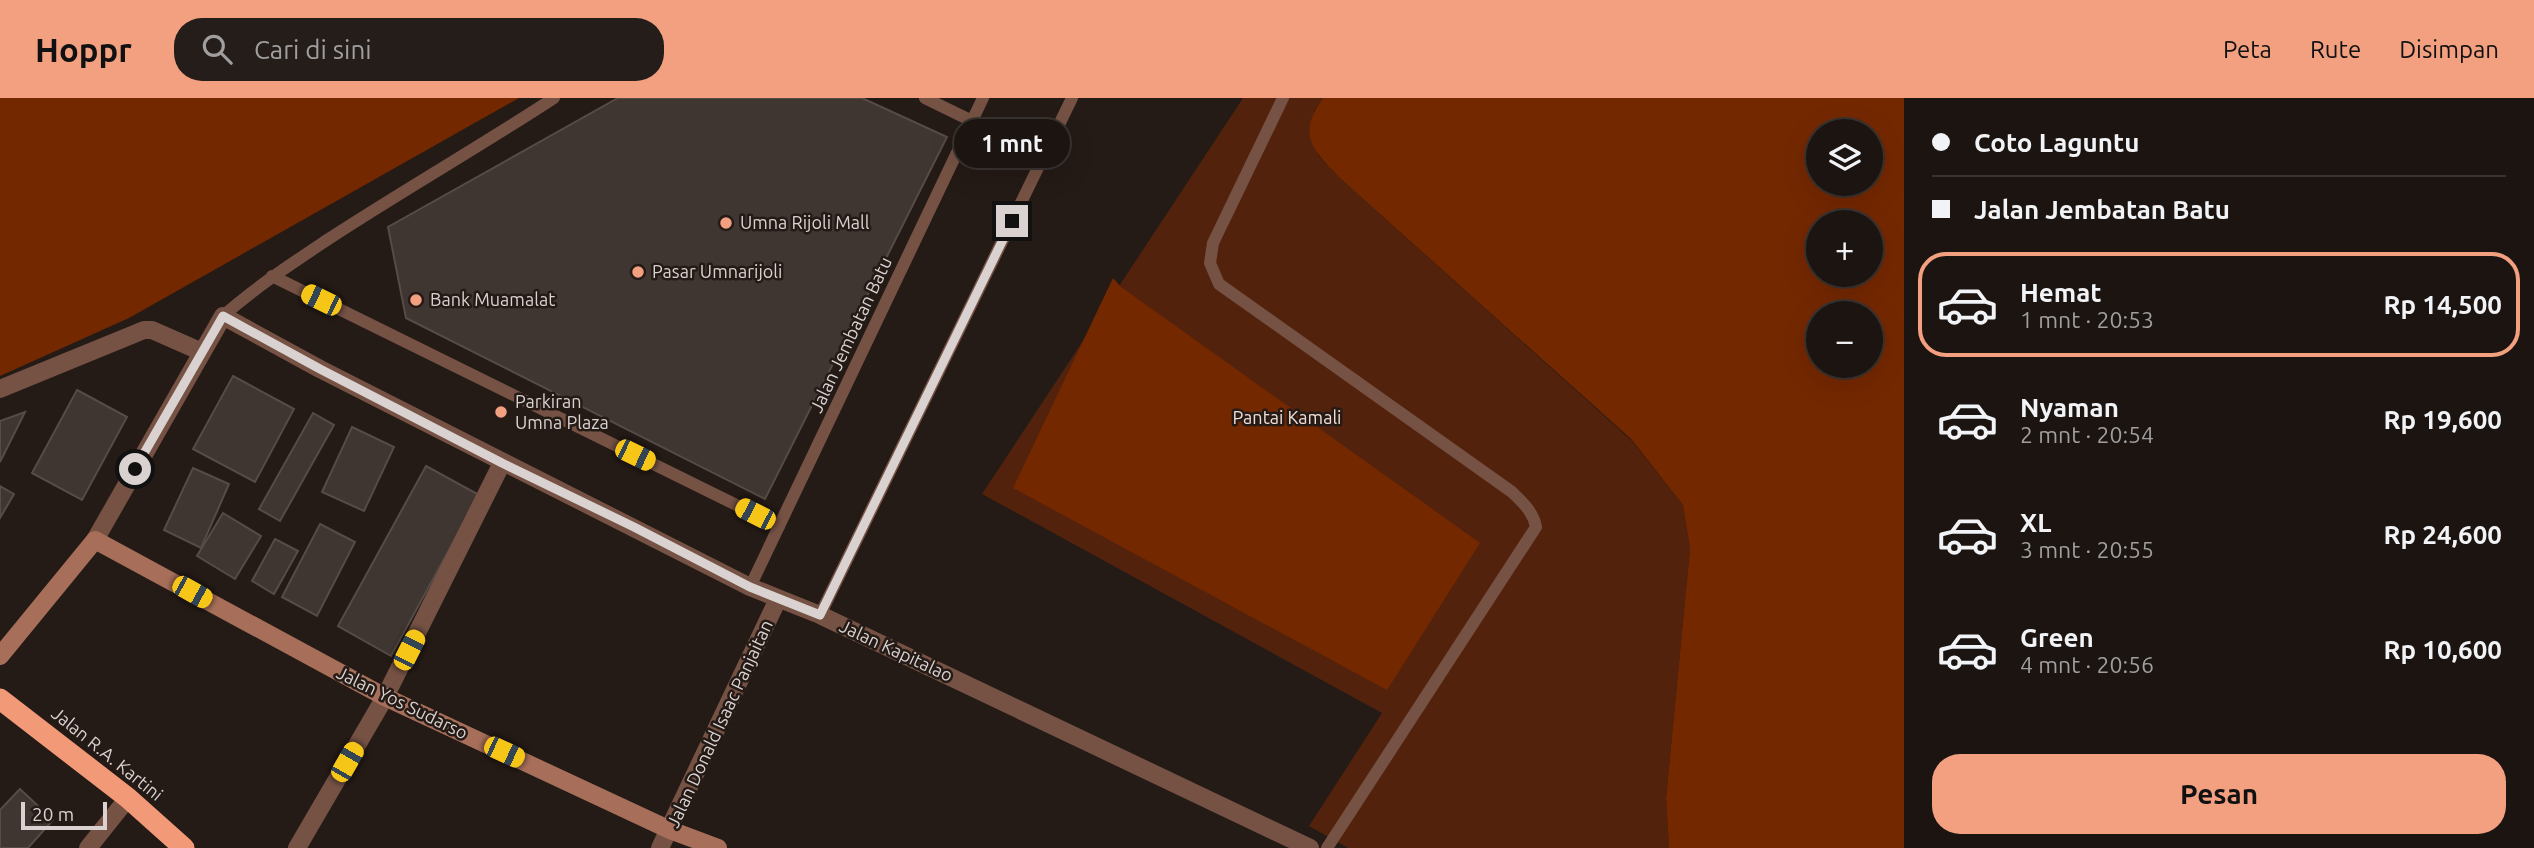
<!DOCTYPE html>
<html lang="id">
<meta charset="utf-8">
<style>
:root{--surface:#1b1410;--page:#241d19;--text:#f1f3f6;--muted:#a09e9f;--line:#393330;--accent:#f2a080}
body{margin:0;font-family:Ubuntu,sans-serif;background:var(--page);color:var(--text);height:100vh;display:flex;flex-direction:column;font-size:26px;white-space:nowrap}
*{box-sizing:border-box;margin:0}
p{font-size:23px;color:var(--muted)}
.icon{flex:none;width:38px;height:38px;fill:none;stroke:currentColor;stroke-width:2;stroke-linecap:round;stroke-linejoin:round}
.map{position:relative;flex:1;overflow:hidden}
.side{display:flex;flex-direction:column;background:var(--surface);width:630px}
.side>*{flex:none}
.banner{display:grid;align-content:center;height:154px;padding:0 28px;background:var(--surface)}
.tools{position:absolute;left:1806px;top:21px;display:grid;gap:14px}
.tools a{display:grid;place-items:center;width:77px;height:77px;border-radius:50%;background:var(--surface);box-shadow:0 7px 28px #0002,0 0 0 2px var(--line);font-size:35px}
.scale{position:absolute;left:21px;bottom:18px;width:86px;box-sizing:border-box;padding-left:7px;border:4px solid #d9d2d0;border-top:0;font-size:19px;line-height:24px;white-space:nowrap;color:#d9d2d0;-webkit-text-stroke:5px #241a16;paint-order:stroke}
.end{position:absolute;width:32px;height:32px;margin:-16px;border:9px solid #d9d2d0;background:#111;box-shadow:0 0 0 4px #111}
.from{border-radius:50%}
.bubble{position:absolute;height:49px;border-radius:24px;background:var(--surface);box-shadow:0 7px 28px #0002,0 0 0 2px var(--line);font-size:23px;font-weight:600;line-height:49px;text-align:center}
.car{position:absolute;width:21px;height:42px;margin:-21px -10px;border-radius:9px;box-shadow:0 0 5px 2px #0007;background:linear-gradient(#f5c518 24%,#345 0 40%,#f5c518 0 76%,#345 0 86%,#f5c518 0)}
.banner b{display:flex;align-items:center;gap:24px;height:66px;font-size:26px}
.banner b+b{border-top:2px solid var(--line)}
.banner i{width:18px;height:18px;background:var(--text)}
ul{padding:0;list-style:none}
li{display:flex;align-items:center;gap:21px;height:105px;margin:0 14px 10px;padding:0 14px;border:4px solid transparent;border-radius:28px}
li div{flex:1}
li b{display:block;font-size:26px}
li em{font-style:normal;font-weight:600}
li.on{border-color:var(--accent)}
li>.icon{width:63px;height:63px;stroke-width:1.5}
.action{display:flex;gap:14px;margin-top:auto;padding:14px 28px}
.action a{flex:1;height:80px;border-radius:28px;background:var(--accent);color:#111;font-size:28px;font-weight:600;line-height:80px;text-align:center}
header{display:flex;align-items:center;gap:42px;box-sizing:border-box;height:98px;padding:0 35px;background:var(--accent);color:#111}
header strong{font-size:33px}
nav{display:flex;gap:38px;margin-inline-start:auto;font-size:24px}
.search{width:490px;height:63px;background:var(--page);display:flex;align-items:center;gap:18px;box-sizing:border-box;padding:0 24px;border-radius:28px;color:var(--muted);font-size:26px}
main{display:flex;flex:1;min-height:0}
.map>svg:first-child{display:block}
.green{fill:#53220d}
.water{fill:#742800;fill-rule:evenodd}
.building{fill:#3f3531;stroke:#574b47;stroke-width:2}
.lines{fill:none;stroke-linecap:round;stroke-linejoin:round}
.lane{stroke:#755244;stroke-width:12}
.street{stroke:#755244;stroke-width:18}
.secondary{stroke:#a76f59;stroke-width:18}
.highway{stroke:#f29a77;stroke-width:21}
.route{stroke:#d9d2d0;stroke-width:9}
.poi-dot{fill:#f2a080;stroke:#241a16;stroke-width:2.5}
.labels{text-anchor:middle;stroke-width:5;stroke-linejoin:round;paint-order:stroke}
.poi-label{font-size:18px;fill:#d9d2d0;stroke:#241a16;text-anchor:start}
.street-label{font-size:18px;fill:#d9d2d0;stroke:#241a16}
.park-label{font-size:18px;fill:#f4dcd3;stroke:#241a16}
</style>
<header>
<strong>Hoppr</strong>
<div class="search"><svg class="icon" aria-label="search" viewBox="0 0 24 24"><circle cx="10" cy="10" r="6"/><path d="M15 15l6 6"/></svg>Cari di sini</div>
<nav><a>Peta</a><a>Rute</a><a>Disimpan</a></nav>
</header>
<main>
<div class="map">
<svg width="1904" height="750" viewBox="0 0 1904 750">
<rect width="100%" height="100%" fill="#241a16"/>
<polygon class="green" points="1243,0 1323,0 1314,13 1318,57 1342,82 1631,342 1683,407 1690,451 1666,700 1669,750 1348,750 1309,728 1382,615 982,396"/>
<g class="water">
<polygon points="0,0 519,0 129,220 0,278"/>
<path d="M1323 0H1904V750H1669L1666 700 1690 451 1683 407 1631 341 1342 82C1315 54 1295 38 1323 0ZM1871 33V86H1818V33ZM1871 124V177H1818V124ZM1871 215V268H1818V215Z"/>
<polygon points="1113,180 1121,189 1480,445 1387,592 1013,390"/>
</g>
<g class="building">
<polygon points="618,0 862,0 947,39 765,401 406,220 388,129"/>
<polygon points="233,278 294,311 255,384 193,351"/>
<polygon points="77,292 127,319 82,402 32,375"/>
<polygon points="25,314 0,364 0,323"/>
<polygon points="313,315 334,327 280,423 259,411"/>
<polygon points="352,329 394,349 364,413 322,394"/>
<polygon points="426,368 479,397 391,558 338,528"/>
<polygon points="193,370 229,386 201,450 164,432"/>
<polygon points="0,388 14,396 0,420"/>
<polygon points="223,415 261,438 235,481 197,458"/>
<polygon points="320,426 355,444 317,518 282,499"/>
<polygon points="275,441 298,453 274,496 252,483"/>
<polygon points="20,691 53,722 28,750 0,750 0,712"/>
</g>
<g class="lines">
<g class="lane">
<polyline points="925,0 972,23"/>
<path d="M1283 0 1213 145 1210 165 1219 186 1512 394C1522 404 1533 413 1536 429L1327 750"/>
<polyline points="272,178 779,428"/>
<path d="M223 218C256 189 291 166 327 142 402 93 479 49 554 0"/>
<polyline points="750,489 983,0"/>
<polyline points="820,517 1072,0"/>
</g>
<g class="street">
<polyline points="0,291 144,232 152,232 202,254"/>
<polyline points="95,442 223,218 320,271 750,489 820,517 1310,750"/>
<polyline points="88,750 128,700"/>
<polyline points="297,750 385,599 502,365"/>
<polyline points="660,750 778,501"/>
</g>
<polyline class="secondary" points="0,558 95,442 385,599 670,732 718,750"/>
<polyline class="highway" points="0,601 128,700 184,750"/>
</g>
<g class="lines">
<polyline class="route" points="135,371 223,218 320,271 502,365 634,429 750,489 820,517 1012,123"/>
</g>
<g class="poi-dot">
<circle cx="726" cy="125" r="7"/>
<circle cx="638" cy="174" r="7"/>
<circle cx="416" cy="202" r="7"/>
<circle cx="501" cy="314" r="7"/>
</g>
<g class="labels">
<g class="poi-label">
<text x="740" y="131">Umna Rijoli Mall</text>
<text x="652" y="180">Pasar Umnarijoli</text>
<text x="430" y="208">Bank Muamalat</text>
<text x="515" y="310">Parkiran<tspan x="515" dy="21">Umna Plaza</tspan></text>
</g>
<g class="street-label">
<text transform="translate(851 237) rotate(-65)" y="6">Jalan Jembatan Batu</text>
<text transform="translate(896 553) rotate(25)" y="6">Jalan Kapitalao</text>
<text transform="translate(402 605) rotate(26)" y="6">Jalan Yos Sudarso</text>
<text transform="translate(720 626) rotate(-65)" y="6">Jalan Donald Isaac Panjaitan</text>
<text transform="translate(107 656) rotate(39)" y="6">Jalan R.A. Kartini</text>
</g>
<g class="park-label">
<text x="1287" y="326">Pantai Kamali</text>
</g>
</g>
</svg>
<div class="tools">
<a><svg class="icon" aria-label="layers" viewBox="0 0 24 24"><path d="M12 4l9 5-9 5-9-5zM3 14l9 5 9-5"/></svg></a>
<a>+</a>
<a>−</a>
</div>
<div class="scale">20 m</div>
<i class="end from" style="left:135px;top:371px"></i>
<i class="end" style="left:1012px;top:123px"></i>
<div class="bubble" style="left:954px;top:21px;width:116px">1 mnt</div>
<i class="car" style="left:321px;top:202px;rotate:296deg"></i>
<i class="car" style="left:635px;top:357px;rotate:116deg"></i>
<i class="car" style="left:755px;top:416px;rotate:297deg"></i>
<i class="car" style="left:192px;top:494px;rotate:119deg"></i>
<i class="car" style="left:409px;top:552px;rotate:27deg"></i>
<i class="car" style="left:504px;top:654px;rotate:115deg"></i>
<i class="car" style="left:347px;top:664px;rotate:30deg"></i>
</div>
<section class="side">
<div class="banner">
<b><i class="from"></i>Coto Laguntu</b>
<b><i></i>Jalan Jembatan Batu</b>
</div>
<ul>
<li class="on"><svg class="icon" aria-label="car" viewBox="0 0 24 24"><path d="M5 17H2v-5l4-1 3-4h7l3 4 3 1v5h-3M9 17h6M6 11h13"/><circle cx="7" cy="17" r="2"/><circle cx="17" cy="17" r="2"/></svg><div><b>Hemat</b><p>1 mnt · 20:53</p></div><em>Rp 14,500</em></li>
<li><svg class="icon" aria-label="car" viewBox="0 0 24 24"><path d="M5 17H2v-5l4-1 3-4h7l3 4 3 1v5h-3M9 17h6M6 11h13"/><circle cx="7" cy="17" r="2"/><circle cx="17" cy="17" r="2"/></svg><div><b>Nyaman</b><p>2 mnt · 20:54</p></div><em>Rp 19,600</em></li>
<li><svg class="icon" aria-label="car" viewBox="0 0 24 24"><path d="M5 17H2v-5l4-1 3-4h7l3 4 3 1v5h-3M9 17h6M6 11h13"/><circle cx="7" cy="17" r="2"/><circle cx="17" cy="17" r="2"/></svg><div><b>XL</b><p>3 mnt · 20:55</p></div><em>Rp 24,600</em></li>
<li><svg class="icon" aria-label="car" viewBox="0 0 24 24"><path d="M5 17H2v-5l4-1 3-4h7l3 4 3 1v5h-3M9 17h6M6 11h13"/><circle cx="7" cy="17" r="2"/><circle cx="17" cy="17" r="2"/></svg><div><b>Green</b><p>4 mnt · 20:56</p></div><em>Rp 10,600</em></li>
</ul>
<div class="action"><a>Pesan</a></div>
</section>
</main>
